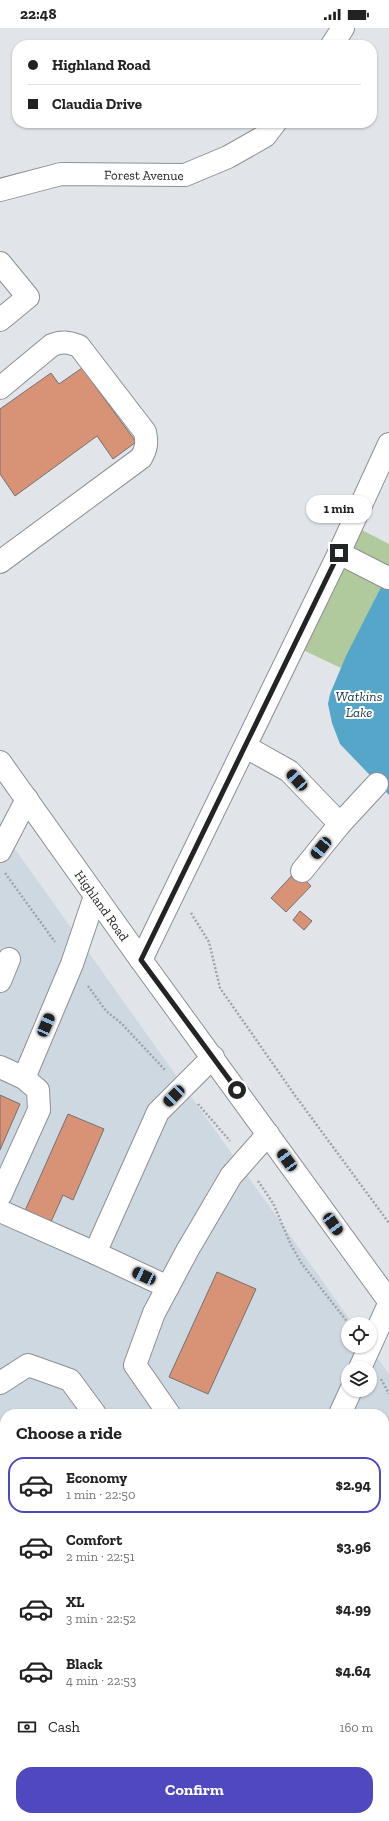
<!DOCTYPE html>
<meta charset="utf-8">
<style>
:root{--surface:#fff;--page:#f2f2f2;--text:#222;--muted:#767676;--line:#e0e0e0;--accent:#4f48bf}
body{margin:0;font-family:"Zilla Slab",serif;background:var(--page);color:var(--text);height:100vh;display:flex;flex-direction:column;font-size:15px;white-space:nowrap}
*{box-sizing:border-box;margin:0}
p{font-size:13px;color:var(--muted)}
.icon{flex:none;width:22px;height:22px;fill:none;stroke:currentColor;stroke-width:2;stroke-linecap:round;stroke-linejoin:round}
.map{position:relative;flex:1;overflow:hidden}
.side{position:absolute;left:0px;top:1381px;width:389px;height:412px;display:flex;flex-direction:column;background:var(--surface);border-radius:16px 16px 0 0;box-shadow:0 1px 3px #0004}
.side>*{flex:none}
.banner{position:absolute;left:12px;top:12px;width:365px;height:88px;border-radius:16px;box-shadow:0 1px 3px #0004;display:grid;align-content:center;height:88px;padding:0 16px;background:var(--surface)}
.fabs{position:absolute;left:341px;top:1289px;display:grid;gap:8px}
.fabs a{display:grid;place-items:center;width:36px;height:36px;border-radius:50%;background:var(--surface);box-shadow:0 1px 3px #0004;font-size:20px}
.end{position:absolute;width:18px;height:18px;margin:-9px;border:5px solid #232425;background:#fff;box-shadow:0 0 0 2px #fff}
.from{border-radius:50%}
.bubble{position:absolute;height:28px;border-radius:14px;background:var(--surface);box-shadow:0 1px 3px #0004;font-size:13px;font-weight:800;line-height:28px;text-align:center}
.car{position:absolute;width:12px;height:24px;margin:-12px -6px;border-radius:5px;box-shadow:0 0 3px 1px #0007;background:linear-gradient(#222 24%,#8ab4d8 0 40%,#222 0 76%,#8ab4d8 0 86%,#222 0)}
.banner b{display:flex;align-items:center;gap:14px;height:38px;font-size:15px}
.banner b+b{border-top:1px solid var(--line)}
.banner i{width:10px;height:10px;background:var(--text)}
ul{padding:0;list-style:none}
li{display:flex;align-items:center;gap:12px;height:56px;margin:0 8px 6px;padding:0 8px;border:2px solid transparent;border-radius:16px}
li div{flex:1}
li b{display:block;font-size:15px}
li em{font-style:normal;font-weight:800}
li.selected{border-color:var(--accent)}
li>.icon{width:36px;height:36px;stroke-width:1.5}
h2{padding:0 16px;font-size:18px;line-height:48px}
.pay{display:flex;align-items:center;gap:10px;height:44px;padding:0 16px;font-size:15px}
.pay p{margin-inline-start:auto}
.primary-button{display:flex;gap:8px;margin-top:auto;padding:8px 16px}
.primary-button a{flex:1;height:46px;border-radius:16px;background:var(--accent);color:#fff;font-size:16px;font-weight:800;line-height:46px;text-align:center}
.status{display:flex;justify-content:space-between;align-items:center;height:28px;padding:0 20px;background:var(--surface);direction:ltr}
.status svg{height:11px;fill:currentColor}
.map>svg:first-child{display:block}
.built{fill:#ced8e0;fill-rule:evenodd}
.green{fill:#b1ca9d}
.water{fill:#56a6c9}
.building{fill:#d89276;stroke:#75716f}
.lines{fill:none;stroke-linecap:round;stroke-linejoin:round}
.minor-casing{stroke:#8d9094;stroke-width:24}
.highway-casing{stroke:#8d9094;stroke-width:24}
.path{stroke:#a1a4a7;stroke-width:2.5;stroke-dasharray:2 2;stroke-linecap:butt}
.minor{stroke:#fff;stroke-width:22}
.highway{stroke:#fff;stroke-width:22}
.route{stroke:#232425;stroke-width:5}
.labels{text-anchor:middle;stroke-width:4;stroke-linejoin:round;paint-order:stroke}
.street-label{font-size:13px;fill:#232425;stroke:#fff}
.water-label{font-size:14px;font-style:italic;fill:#133848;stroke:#fff}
</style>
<div class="status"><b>22:48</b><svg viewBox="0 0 49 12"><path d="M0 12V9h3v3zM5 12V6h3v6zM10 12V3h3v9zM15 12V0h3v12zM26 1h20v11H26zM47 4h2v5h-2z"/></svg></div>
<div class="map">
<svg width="389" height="1793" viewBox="0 0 389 1793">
<rect width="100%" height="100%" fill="#e1e5e9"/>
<path class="built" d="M0 800 353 1296H348V1318H369L389 1346V1793H0ZM348 1340H370V1362H348ZM5 1386H384V1788H5Z"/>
<polygon class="green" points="360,501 389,516 389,550 381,559 341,640 303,622"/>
<polygon class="water" points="389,550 389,767 340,716 332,695 328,676 330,666 346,628 381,559"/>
<g class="building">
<polygon points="82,340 136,414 113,431 97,408 15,468 0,446 0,381 51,345 59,356"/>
<polygon points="296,843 311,858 286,884 271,870"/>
<polygon points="300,883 312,893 304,902 293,892"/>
<polygon points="0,1067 20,1076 0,1122"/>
<polygon points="68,1086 104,1101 73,1172 63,1167 50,1196 24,1185"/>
<polygon points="217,1244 256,1261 208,1366 169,1349"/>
<polygon points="5,1454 5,1479 0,1477 0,1464"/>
<polygon points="0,1682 5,1684 5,1788 45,1788 43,1793 0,1793"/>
<polygon points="233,1788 293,1788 306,1793 231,1793"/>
</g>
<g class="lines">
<defs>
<g id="minor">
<polyline points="332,17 343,0"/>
<path id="s1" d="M0 162 61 146 185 147 228 129 265 108 275 95"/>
<polyline points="0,235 28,269 0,292"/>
<path d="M0 360 52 317C62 313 68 314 79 318L145 404C147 414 147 420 141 430L0 534"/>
<polyline points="339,525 388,550"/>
<polyline points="246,719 289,743 340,796 302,843"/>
<polyline points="340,796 377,756"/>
<polyline points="0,823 27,771"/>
<polyline points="141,932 339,525 389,416"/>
<polyline points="0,953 9,931"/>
<polyline points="0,1039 24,1050"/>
<polyline points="0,1168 39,1082 38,1062 24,1050 72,936 95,868"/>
<polyline points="0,1183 95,1225"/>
<polyline points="168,1259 95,1225 158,1084 213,1029"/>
<polyline points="360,1340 389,1276"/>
<polyline points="0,1355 28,1337 70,1352 95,1386"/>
<polyline points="169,1386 135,1337 154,1285 187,1223 231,1148 268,1106"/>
<polyline points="340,1386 351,1362"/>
<polyline points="151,1793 154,1788"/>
</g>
<g id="highway">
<path id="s2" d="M0 734 141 932 389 1273"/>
</g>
</defs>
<use href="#minor" class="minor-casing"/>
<use href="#highway" class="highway-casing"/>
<g class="path">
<polyline points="5,845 55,914"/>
<polyline points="191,885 209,914 220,960 294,1066 389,1195"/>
<polyline points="88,958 106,983 122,996 165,1042"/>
<polyline points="198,1076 230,1113"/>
<polyline points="258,1153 273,1175 291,1217 302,1236 349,1296"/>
<polyline points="381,1351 389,1366"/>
</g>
<use href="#minor" class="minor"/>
<use href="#highway" class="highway"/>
</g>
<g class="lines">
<polyline class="route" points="237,1062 141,932 339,525"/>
</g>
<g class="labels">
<g class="street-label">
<text dy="5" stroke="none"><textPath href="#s1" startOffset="146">Forest Avenue</textPath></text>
<text dy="5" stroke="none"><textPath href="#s2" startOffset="176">Highland Road</textPath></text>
</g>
<g class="water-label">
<text x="359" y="673">Watkins<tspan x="359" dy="16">Lake</tspan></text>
</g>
</g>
</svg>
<div class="fabs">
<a><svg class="icon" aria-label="locate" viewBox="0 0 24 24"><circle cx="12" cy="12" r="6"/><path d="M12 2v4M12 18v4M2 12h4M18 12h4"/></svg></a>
<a><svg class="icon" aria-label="layers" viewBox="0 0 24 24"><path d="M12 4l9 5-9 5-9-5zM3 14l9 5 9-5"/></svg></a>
</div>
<i class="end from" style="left:237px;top:1062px"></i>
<i class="end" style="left:339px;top:525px"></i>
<div class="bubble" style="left:306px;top:467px;width:66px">1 min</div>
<i class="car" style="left:297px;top:752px;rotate:318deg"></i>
<i class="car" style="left:321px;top:820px;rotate:219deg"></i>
<i class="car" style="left:46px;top:997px;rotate:23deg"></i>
<i class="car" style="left:174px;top:1068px;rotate:225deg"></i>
<i class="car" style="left:287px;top:1132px;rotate:324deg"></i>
<i class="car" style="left:333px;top:1196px;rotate:144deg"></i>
<i class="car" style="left:144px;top:1248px;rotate:295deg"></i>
<div class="banner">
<b><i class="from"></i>Highland Road</b>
<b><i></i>Claudia Drive</b>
</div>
<section class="side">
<h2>Choose a ride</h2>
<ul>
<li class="selected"><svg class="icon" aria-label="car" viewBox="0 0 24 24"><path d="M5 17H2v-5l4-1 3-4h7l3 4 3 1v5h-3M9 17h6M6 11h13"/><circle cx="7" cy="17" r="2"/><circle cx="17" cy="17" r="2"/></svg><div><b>Economy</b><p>1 min · 22:50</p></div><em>$2.94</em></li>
<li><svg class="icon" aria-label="car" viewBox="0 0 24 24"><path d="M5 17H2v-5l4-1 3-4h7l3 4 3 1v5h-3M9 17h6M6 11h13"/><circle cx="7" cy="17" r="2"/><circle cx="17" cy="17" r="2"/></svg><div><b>Comfort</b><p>2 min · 22:51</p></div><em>$3.96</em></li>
<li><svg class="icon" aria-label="car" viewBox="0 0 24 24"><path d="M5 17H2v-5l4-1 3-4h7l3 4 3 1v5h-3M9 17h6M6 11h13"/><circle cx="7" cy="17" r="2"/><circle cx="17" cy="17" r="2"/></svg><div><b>XL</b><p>3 min · 22:52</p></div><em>$4.99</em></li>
<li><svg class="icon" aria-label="car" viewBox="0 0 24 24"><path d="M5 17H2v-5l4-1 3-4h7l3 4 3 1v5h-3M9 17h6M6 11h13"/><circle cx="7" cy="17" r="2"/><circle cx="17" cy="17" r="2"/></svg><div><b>Black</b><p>4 min · 22:53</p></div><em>$4.64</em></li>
</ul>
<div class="pay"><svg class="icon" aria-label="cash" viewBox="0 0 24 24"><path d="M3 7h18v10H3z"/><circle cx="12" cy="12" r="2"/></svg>Cash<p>160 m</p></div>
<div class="primary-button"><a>Confirm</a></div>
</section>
</div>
